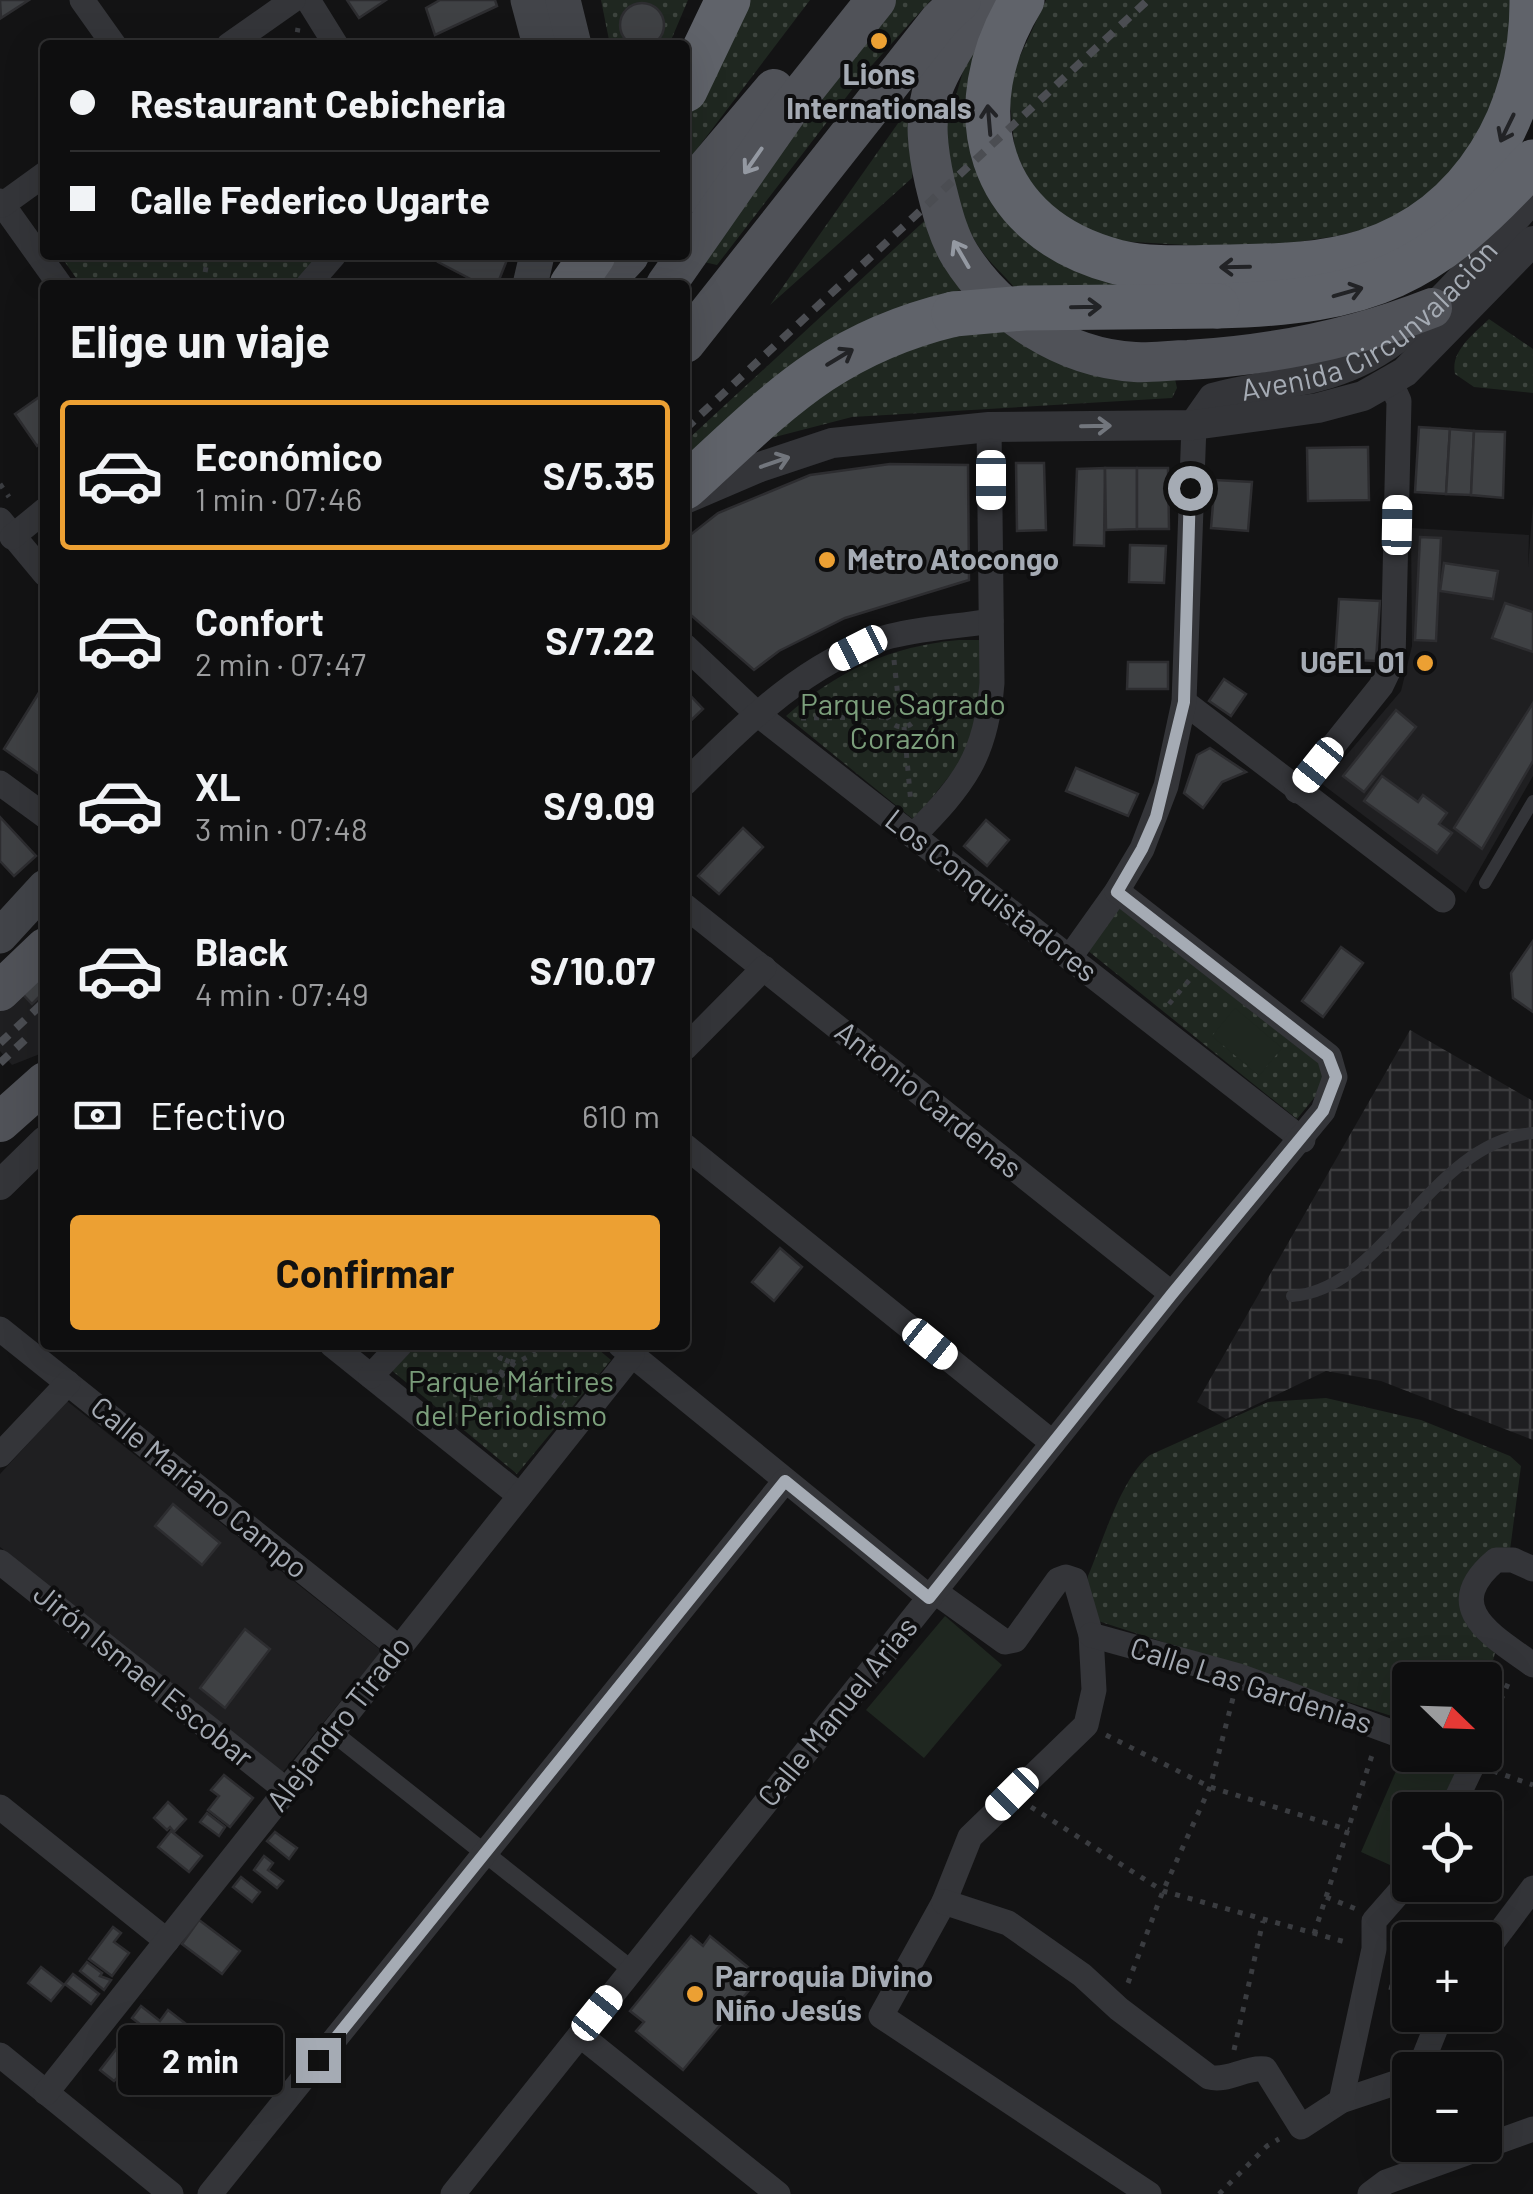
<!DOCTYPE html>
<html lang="es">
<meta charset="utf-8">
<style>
:root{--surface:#0e0e0f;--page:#1c1c1d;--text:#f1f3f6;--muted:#9b9c9e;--line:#2e2e2f;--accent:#eca033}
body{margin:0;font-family:Barlow,sans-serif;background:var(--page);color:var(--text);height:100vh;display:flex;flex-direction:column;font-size:38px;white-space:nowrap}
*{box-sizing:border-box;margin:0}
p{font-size:32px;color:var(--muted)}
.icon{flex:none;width:55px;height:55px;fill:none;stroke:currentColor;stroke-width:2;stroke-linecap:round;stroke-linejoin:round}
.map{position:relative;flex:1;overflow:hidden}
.details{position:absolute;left:40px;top:280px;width:650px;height:1070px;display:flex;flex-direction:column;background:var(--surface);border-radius:10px;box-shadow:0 10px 40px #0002,0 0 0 2px var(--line)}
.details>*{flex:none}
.guide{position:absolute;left:40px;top:40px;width:650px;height:220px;border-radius:10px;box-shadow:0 10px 40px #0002,0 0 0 2px var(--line);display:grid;align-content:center;height:220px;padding:0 30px;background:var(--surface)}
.needle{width:65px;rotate:113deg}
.buttons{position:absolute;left:1392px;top:1662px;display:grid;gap:20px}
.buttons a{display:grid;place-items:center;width:110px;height:110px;border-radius:10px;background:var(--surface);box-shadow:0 10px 40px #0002,0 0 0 2px var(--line);font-size:50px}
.end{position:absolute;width:45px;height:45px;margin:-22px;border:12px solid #a5abb4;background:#111;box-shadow:0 0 0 5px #111}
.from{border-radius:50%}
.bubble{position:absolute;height:70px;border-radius:10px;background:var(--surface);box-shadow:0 10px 40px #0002,0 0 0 2px var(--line);font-size:32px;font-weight:700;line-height:70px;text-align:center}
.car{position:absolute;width:30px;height:60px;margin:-30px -15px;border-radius:12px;box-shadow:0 0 8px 2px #0007;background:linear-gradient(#fff 24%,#345 0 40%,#fff 0 76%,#345 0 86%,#fff 0)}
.guide b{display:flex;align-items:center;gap:35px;height:95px;font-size:38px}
.guide b+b{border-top:2px solid var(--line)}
.guide i{width:25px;height:25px;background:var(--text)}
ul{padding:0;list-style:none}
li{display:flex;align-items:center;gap:30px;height:150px;margin:0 20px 15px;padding:0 10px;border:5px solid transparent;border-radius:10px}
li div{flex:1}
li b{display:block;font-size:38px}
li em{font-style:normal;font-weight:700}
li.on{border-color:var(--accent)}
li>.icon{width:90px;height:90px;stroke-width:1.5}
h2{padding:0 30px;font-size:45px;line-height:120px}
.pay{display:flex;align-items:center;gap:25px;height:110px;padding:0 30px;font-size:38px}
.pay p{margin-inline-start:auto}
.cta{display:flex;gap:20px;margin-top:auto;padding:20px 30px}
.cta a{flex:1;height:115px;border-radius:10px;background:var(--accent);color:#111;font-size:40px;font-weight:700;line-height:115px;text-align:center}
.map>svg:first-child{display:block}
.built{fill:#1f1f21}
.industrial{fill:url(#industrial-grid)}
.green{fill:url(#green-dots)}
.pitch{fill:#1f2720}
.building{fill:#3f4144;stroke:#2d2d30;stroke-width:2.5}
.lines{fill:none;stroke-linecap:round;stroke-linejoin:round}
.path{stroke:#3a3c40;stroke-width:5;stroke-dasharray:5 8;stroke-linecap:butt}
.service{stroke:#343539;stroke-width:12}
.pedestrian{stroke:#343539;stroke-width:18}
.minor{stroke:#343539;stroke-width:25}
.tertiary{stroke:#343539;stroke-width:30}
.secondary{stroke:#424449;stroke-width:35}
.primary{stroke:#505258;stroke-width:40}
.motorway{stroke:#60636a;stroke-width:45}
.rail{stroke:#4b4d52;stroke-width:8;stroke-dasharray:12 10;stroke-linecap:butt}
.motorway-bridge{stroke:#60636a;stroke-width:45}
.oneway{stroke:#222326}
.oneway2{stroke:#9499a2}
.oneway3{stroke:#72767d}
.route{stroke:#a5abb4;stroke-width:12}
.poi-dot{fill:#eca033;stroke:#0e0e0f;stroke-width:4}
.labels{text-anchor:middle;stroke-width:8;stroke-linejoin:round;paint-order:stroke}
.poi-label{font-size:30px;font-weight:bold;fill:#a5abb4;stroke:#0e0e0f;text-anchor:start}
.street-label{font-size:30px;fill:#a5abb4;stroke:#0e0e0f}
.park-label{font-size:30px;fill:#7c9f7c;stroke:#0e0e0f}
</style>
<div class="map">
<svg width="1533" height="2194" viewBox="0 0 1533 2194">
<defs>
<pattern id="industrial-grid" width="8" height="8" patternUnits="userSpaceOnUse" patternTransform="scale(2.5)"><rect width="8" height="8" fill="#1f1f21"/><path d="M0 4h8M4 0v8" fill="none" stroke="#3d3d3f"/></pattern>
<pattern id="green-dots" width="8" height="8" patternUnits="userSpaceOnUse" patternTransform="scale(2.5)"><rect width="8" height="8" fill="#1f2720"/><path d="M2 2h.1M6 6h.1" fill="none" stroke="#3d443e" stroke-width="1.8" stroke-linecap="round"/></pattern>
</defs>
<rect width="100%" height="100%" fill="#131314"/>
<g class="built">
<polygon points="1533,503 1533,776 1466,893 1322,784 1401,691 1412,646 1411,528 1529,535 1528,568"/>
<polygon points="45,954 45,1052 12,1065 0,1051 0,1002"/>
<polygon points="67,1401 382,1651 282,1773 0,1547 0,1474"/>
</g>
<polygon class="industrial" points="1410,1030 1533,1101 1533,1440 1381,1381 1326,1371 1226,1419 1197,1402"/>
<g class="green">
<polygon points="601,0 688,0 669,45 610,45"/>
<polygon points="738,0 810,0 691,157 685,153 685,119"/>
<polygon points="895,0 931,0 864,74 717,265 704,262 812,100"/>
<polygon points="1046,0 1522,0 1525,27 1476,155 1410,218 1337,236 1253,249 1100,240 1039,200 1015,152 1008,82"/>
<path d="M973 51 976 52 973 116 1121 283 1118 290 1018 292C1007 277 991 265 981 250 948 201 946 162 947 105L953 106 968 54Z"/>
<polygon points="920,92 912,178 770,305"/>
<polygon points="933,213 970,287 923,302 685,469 685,442"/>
<polygon points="60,255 323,255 297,285 81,285"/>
<path d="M1489 319 1533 349V393L1474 387 1455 374C1450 351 1474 334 1489 319Z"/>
<polygon points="976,320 1175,379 1177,388 1172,398 852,417 771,438 835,372"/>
<path d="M959 640H986L981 710 967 754 914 820 786 716C837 671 891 646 959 640Z"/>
<polygon points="1120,906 1320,1063 1325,1073 1323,1087 1297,1119 1087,950"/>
<polygon points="414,1345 593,1345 611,1360 517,1474 390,1369"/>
<path d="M1326 1398 1421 1420 1510 1456 1521 1466 1510 1550 1472 1589 1495 1653 1485 1692V1680H1410V1722L1095 1620 1087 1587 1088 1576C1103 1541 1121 1478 1150 1455L1268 1402Z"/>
</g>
<g class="pitch">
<polygon points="1235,1008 1282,1048 1259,1076 1212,1036"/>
<polygon points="945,1616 1002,1665 924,1758 866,1710"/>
<polygon points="1406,1748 1410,1755 1421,1755 1460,1772 1443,1810 1410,1810 1410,1874 1361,1852"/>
</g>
<g class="building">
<polygon points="0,0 29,0 1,18"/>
<polygon points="347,0 386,0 359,18"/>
<polygon points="440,0 495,0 497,6 435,35 426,8"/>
<circle cx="642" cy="25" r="22"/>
<polygon points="441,255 509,255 497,285 482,285 438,262"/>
<polygon points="45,393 45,439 37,446 15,414"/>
<polygon points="1419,427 1450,429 1446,494 1415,492"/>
<polygon points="1450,429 1474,431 1471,495 1446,494"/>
<polygon points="1474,431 1505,432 1503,498 1471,495"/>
<polygon points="1368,447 1369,500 1308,501 1307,448"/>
<polygon points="1016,463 1044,463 1046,530 1017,531"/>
<polygon points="890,464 968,465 969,580 845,618 779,651 754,670 685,610 685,539 718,513 810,475"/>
<polygon points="1105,468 1104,546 1074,545 1077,469"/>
<polygon points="1105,468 1137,468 1137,529 1106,530"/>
<polygon points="1137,468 1168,468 1169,529 1137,529"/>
<polygon points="1215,480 1252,482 1248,531 1211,528"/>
<polygon points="1420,537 1441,538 1436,641 1415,640"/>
<polygon points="1130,545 1166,546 1164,583 1129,582"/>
<polygon points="1444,563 1498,571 1493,599 1440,591"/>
<polygon points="1339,599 1380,601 1376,661 1335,659"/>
<polygon points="1505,603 1533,612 1533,652 1492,638"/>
<polygon points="1128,662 1168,662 1168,689 1127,689"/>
<polygon points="1224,679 1246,694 1231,716 1209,701"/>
<polygon points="45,683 45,778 4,749"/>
<polygon points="688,693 703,709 685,726 685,697"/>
<polygon points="1533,703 1533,761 1482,849 1454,828"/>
<polygon points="1396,710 1416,727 1364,792 1343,776"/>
<polygon points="1210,748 1246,772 1222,782 1203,808 1184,793 1197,755"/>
<polygon points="1076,768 1138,794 1128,816 1066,791"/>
<polygon points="1382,776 1418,802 1423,795 1447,813 1439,824 1452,833 1437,853 1364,801"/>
<polygon points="0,817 36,856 14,876 0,861"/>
<polygon points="986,820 1009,840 987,866 964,846"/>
<polygon points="743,828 763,847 719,894 698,876"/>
<polygon points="1533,941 1533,1012 1513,998 1511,973"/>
<polygon points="1341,947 1363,963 1323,1017 1302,1001"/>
<polygon points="45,958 45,991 32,1004 15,986"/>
<polygon points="780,1248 802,1267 774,1301 752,1282"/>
<polygon points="173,1504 220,1543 202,1565 155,1526"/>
<polygon points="245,1629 270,1649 225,1708 200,1688"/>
<polygon points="224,1775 253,1798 230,1827 208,1810 219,1796 211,1790"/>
<polygon points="168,1802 186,1819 174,1832 170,1827 167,1830 154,1818"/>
<polygon points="207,1813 225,1827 219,1836 200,1822"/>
<polygon points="171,1831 202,1856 189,1872 158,1847"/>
<polygon points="275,1832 297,1848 289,1859 267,1841"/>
<polygon points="264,1856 273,1863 268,1870 283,1881 277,1888 254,1870"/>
<polygon points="241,1877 260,1892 252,1902 233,1887"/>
<polygon points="199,1920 240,1951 222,1974 182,1944"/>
<polygon points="113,1927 121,1933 114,1942 129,1953 112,1976 89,1959"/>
<polygon points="691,1936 703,1946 710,1936 760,1977 683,2070 636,2031 644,2022 630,2011"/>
<polygon points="87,1962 102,1973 100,1976 111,1980 104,1990 80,1971"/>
<polygon points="41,1967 64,1985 51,2001 28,1983"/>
<polygon points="73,1974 99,1994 91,2004 65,1984"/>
<polygon points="141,2006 160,2021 168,2010 186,2024 169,2046 132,2018"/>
<polygon points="117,2048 148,2073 131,2095 121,2088 124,2084 117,2078 114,2081 100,2070"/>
</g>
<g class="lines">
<g class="path">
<polyline points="295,45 298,28"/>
<polyline points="203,285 208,255"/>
<polyline points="0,484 9,497"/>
<polyline points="894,660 898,697"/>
<circle cx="902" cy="712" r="15"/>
<polyline points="918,713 964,711"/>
<polyline points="801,718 888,717"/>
<polyline points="904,727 911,804"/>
<polyline points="1169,1004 1191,978"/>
<polyline points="492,1345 500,1358 517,1363 532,1354 537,1345"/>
<polyline points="511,1363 564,1403"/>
<circle cx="491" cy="1395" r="23"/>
<circle cx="490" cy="1395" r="10"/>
<polyline points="494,1386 516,1345"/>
<polyline points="1106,1735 1210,1787 1349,1830"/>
<polyline points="1485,1736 1510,1679"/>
<polyline points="1493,1771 1533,1785"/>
<polyline points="1031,1807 1163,1891 1349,1943"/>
<polyline points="1485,1877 1502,1891"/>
<polyline points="1326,1897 1356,1909"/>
<polyline points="1314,1934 1374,1749"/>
<polyline points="1398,1946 1410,1959"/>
<polyline points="1128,1983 1163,1891 1210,1787 1233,1698"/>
<polyline points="1389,1987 1410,1992"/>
<polyline points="1234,2050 1263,1921"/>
<polyline points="1219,2194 1267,2146 1279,2139"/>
</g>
<g class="service">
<polyline points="1485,883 1533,801"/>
<path d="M1292 1296C1385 1290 1429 1143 1533 1133"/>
</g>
<polyline class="pedestrian" points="332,1732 632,1970"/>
<g class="minor">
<polyline points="82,0 114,45"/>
<polyline points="308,0 336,45"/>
<polyline points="229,45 293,0"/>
<polyline points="0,201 60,285"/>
<polyline points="2,205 45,174"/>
<polyline points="308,285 334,255"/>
<polyline points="0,520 45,574"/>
<polyline points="12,537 45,510"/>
<polyline points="685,646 756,713 1303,1140"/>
<polyline points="1184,702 1443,900"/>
<polyline points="0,783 45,816"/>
<path d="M685 783C744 725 803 664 884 638 918 628 956 627 991 621"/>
<polyline points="1297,791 1381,686 1393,661 1399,401 1390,381"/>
<path d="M913 836C964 784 986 757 992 683L989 427"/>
<polyline points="685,906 1172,1294"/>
<polyline points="1070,957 1117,891 1142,849 1166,786 1184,702 1194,425"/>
<polyline points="685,1048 764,968"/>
<polyline points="685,1146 1053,1443"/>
<polyline points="0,1329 399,1648"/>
<polyline points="332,1345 520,1496"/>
<polyline points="620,1345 929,1597"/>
<polyline points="371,1376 400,1345"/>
<polyline points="0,1455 68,1383"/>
<polyline points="0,1562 286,1790"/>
<path d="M1533 1569 1513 1560H1496C1439 1608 1493 1636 1533 1665"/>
<polyline points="934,1591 1005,1642 1015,1640 1058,1580 1066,1577 1075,1580 1091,1635 1094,1690 1086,1725 970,1837 944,1902 881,2016 1149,2194"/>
<polyline points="1091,1635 1239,1676 1410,1739"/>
<polyline points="1451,1755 1473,1764 1451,1810"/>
<polyline points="0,1807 167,1941"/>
<path d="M944 1902 1008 1923 1082 1975 1119 2009 1209 2077C1227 2082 1245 2067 1265 2069L1301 2127 1341 2101 1410 2078"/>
<polyline points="1485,1952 1533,1888"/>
<polyline points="580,2035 778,2194"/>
<polyline points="0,2055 171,2194"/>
<polyline points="1419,2070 1441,2015"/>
<polyline points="46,2093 632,1355"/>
<polyline points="1341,2101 1374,1949 1374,1921 1410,1880"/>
<polyline points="210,2194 785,1481"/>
<polyline points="453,2194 1172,1294 1323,1111 1335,1077 1329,1056 1117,891"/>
<polyline points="1370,2194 1386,2182 1533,2129"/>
</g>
<g class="tertiary">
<path id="s1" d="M1194 425 1213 398C1257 385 1304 385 1347 367 1421 338 1481 255 1533 198"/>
<polyline points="685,499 760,467 832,443 989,427 1194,425 1318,408 1363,396 1405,372 1533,241"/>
<polyline points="0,1185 45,1141"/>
</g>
<g class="secondary">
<polyline points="528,0 540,45"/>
<polyline points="563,0 574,45"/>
<polyline points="530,285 537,255"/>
<polyline points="0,936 45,887"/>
</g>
<g class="primary">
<path d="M983 0C968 27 945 57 934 86 923 117 928 152 935 183 941 207 947 234 960 255 997 314 1064 358 1135 362 1152 363 1171 360 1188 360 1273 355 1353 339 1432 308"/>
<polyline points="685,194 774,89"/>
<polyline points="601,285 629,255"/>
<polyline points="666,285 786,113 876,0"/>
<polyline points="685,343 940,20 961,0"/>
<polyline points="0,991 45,948"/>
<polyline points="0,1122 45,1082"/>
</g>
<g class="motorway">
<path d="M1022 0C955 109 986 228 1117 262 1153 271 1193 267 1230 267 1276 266 1320 266 1365 252 1474 217 1533 111 1532 0"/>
<polyline points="685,90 728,0"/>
<polyline points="572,285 593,255"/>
<path d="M1217 306C1370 302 1430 276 1533 162"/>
<path d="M685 487C776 404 829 344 954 314"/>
</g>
<g class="rail">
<polyline points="685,429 1148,0"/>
<polyline points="0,1043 45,1001"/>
<polyline points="0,1063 29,1036"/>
</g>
<polyline class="motorway-bridge" points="954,314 1024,308 1217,306"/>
</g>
<defs><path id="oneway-shaft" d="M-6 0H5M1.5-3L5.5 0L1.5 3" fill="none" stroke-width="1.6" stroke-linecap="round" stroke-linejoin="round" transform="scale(2.5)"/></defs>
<g class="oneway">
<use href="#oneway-shaft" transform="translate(989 120) rotate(-95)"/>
<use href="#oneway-shaft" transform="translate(1507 128) rotate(116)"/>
<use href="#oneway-shaft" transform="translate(1235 267) rotate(179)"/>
<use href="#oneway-shaft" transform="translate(1348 292) rotate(-16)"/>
<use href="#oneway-shaft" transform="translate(1086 307) rotate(-1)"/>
<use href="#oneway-shaft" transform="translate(840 357) rotate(-31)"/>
</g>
<g class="oneway2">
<use href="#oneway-shaft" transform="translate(753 161) rotate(125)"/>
<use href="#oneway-shaft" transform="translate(961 254) rotate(-120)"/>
</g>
<g class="oneway3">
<use href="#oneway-shaft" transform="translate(1096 426) rotate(-1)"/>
<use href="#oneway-shaft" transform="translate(775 462) rotate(-19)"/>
</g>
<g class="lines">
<polyline class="route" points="318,2060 785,1481 929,1598 1172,1294 1323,1111 1336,1077 1328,1056 1117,892 1142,849 1156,817 1184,702 1190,488"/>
</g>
<g class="poi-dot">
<circle cx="879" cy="41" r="10"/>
<circle cx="827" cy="560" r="10"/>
<circle cx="1425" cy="663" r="10"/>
<circle cx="695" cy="1994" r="10"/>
</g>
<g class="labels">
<g class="poi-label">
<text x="879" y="85" text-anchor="middle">Lions<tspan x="879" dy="34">Internationals</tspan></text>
<text x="847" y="570">Metro Atocongo</text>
<text x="1405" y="673" text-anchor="end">UGEL 01</text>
<text x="715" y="1987">Parroquia Divino<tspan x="715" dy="34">Niño Jesús</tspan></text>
</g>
<g class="street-label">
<text dy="10" stroke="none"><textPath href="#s1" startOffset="212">Avenida Circunvalación</textPath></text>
<text transform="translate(991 896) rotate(38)" y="10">Los Conquistadores</text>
<text transform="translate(928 1100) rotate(39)" y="10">Antonio Cardenas</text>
<text transform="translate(199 1488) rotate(39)" y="10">Calle Mariano Campo</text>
<text transform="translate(143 1676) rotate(39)" y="10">Jirón Ismael Escobar</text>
<text transform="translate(1251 1686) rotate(18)" y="10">Calle Las Gardenias</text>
<text transform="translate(838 1712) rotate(-51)" y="10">Calle Manuel Arias</text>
<text transform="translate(339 1724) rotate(-52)" y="10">Alejandro Tirado</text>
</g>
<g class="park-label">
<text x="903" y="715">Parque Sagrado<tspan x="903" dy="34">Corazón</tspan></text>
<text x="511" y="1392">Parque Mártires<tspan x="511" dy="34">del Periodismo</tspan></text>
</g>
</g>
</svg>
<div class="buttons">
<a><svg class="needle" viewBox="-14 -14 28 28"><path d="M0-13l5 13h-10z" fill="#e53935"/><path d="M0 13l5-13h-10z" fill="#9b9c9e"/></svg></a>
<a><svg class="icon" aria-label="locate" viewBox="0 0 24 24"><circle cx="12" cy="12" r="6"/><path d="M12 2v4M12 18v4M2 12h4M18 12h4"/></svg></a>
<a>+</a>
<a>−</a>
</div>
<i class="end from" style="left:1190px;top:488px"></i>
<i class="end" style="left:318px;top:2060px"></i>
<div class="bubble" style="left:118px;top:2025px;width:165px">2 min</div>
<i class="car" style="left:991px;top:480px;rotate:180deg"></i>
<i class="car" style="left:1397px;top:525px;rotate:1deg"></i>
<i class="car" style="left:858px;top:648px;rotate:243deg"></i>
<i class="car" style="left:1318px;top:765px;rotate:219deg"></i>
<i class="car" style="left:930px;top:1344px;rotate:129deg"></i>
<i class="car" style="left:1012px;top:1794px;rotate:225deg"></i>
<i class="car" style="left:597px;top:2013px;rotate:39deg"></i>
<div class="guide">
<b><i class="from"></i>Restaurant Cebicheria</b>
<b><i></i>Calle Federico Ugarte</b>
</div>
<section class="details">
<h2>Elige un viaje</h2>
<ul>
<li class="on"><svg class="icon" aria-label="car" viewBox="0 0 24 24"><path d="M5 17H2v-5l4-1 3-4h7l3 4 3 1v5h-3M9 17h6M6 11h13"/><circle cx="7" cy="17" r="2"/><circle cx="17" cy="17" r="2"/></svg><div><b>Económico</b><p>1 min · 07:46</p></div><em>S/5.35</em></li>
<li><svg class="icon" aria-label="car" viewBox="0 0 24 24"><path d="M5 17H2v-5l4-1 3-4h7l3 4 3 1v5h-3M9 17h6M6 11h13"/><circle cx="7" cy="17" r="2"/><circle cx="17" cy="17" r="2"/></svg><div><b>Confort</b><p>2 min · 07:47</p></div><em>S/7.22</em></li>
<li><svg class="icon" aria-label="car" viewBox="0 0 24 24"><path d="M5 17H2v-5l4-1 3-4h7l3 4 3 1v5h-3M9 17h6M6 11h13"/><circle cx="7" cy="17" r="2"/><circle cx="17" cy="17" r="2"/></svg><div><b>XL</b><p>3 min · 07:48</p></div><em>S/9.09</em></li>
<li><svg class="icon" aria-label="car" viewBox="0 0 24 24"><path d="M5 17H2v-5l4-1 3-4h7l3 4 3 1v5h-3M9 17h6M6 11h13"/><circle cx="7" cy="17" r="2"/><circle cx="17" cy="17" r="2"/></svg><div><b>Black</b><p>4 min · 07:49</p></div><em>S/10.07</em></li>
</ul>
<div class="pay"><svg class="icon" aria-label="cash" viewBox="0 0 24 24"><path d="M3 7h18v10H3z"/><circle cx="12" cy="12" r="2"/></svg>Efectivo<p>610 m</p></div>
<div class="cta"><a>Confirmar</a></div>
</section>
</div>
